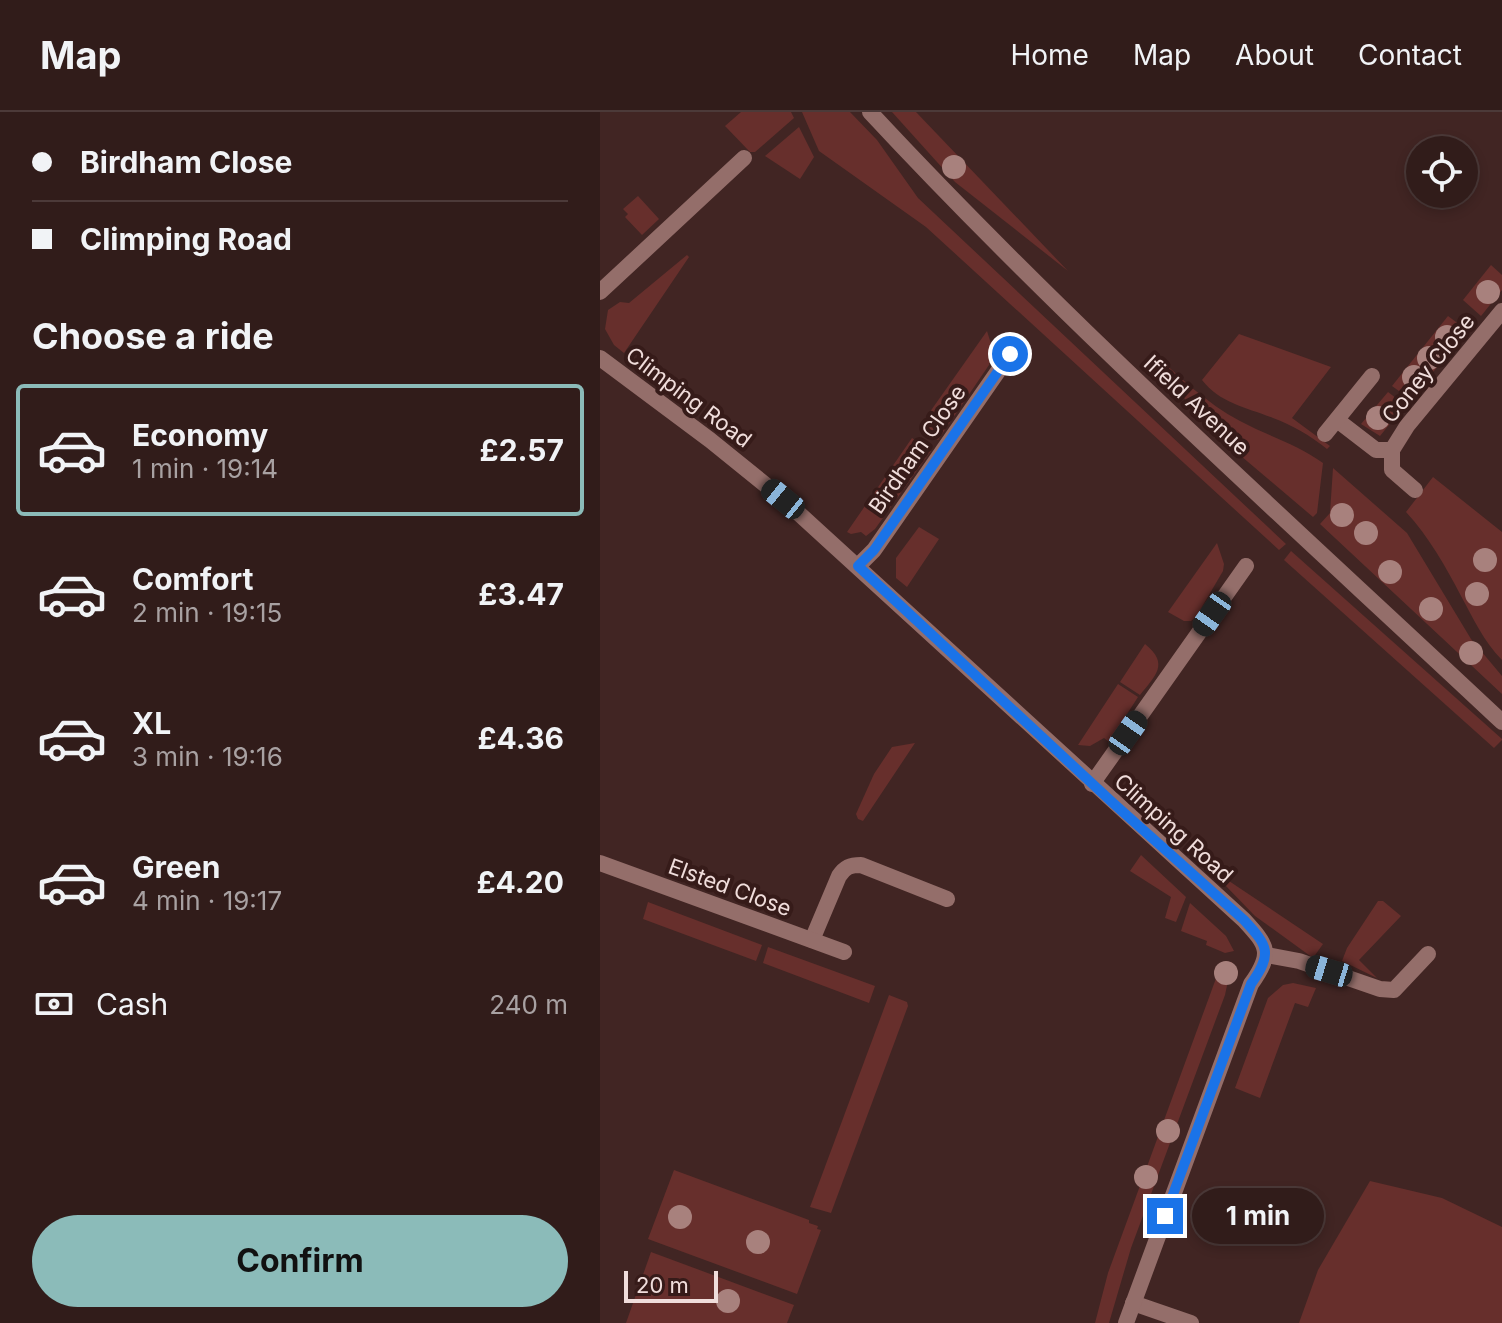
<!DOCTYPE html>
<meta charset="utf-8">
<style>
:root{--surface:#311c1a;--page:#3d2927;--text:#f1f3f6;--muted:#a8a1a2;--line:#4c3a39;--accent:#8bbbb9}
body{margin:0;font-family:Inter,sans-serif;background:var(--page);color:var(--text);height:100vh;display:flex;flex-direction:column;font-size:30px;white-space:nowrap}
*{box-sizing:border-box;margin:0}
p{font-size:26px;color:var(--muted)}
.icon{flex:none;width:44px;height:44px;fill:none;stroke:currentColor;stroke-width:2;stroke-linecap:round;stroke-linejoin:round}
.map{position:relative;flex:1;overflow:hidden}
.side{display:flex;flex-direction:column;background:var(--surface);width:600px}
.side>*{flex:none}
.hud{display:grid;align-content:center;height:176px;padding:0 32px;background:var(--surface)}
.controls{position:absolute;left:806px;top:24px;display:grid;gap:16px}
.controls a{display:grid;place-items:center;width:72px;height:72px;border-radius:50%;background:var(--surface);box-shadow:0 4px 12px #0003,0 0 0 2px var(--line);font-size:40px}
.scale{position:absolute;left:24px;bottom:20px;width:94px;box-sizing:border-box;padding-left:8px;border:4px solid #f0dddb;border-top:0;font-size:22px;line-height:28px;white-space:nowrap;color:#f0dddb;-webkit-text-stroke:6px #361b19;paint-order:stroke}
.end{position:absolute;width:36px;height:36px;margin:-18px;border:10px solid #1a73e8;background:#fff;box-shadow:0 0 0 4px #fff}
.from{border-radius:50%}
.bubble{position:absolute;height:56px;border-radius:28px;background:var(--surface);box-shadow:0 4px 12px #0003,0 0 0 2px var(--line);font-size:26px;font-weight:700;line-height:56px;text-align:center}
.car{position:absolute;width:24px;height:48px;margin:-24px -12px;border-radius:10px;box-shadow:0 0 6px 2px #0007;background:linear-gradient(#222 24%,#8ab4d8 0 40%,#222 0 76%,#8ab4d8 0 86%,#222 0)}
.hud b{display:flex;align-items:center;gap:28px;height:76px;font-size:30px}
.hud b+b{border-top:2px solid var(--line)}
.hud i{width:20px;height:20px;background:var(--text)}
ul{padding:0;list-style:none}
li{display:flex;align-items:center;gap:24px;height:132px;margin:0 16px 12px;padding:0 16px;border:4px solid transparent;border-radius:8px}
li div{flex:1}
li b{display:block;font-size:30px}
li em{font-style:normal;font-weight:700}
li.active{border-color:var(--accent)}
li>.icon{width:72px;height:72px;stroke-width:1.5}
h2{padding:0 32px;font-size:36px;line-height:96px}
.pay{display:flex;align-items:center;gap:20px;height:88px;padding:0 32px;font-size:30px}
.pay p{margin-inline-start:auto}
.cta{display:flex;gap:16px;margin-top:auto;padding:16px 32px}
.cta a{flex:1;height:92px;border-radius:48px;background:var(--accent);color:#111;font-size:32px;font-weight:700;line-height:92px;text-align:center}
header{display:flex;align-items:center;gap:48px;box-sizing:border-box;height:112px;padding:0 40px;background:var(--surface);border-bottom:2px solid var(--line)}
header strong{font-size:38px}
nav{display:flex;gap:44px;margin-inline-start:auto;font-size:28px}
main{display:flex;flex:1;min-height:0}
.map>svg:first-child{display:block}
.green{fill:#672f2c}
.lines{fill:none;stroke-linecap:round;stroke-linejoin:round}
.service{stroke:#946e6a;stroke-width:16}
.minor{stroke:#946e6a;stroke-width:16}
.tertiary{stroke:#946e6a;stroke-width:16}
.tree{fill:#a8817d}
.route{stroke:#1a73e8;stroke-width:10}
.labels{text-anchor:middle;stroke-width:8;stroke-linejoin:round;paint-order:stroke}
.street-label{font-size:22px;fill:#f0dddb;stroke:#361b19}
</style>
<header>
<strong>Map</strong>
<nav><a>Home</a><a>Map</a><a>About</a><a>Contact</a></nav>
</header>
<main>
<section class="side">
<div class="hud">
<b><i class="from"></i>Birdham Close</b>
<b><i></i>Climping Road</b>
</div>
<h2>Choose a ride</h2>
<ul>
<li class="active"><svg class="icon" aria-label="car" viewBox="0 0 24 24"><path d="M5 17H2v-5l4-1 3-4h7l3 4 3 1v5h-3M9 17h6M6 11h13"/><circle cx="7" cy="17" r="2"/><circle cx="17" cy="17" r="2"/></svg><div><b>Economy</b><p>1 min · 19:14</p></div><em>£2.57</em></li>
<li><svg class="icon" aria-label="car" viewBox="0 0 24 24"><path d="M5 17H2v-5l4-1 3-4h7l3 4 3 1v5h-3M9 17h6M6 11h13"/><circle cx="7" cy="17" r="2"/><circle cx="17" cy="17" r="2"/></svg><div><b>Comfort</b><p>2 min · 19:15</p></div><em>£3.47</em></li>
<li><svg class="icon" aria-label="car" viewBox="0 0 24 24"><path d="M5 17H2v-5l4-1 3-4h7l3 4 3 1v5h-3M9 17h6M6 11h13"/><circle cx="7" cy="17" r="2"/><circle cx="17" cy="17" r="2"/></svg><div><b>XL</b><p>3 min · 19:16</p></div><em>£4.36</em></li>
<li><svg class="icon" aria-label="car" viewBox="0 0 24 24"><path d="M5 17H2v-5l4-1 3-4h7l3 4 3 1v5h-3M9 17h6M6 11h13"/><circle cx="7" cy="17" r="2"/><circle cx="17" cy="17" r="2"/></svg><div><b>Green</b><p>4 min · 19:17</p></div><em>£4.20</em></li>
</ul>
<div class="pay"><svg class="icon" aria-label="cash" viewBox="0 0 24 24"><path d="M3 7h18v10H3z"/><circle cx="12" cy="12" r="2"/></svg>Cash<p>240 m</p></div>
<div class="cta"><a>Confirm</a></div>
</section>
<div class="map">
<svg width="902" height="1211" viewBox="0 0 902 1211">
<rect width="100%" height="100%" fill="#412523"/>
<g class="green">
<polygon points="141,0 191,0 194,6 155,40 150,40 125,14"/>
<polygon points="202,0 250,0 277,28 318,86 686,432 679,438 326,115 219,39"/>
<polygon points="292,0 316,0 468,159 355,70"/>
<polygon points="199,15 214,45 200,67 165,44"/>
<polygon points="38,84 59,107 42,123 25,105 28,102 23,97"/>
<polygon points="87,143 89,145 24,241 14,233 5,217 8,198 20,190 29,191"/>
<polygon points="891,153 902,163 902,178 881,204 863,188"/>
<polygon points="848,204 868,219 810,287 792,274"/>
<polygon points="387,219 393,238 389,253 338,328 320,314"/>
<path d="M639 222 731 255 692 306 730 334 727 337C711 324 692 313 673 306 645 295 620 291 602 268Z"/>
<path d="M552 240C580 265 606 291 640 309 668 324 697 332 723 351L717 401 713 405 615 322 594 300Z"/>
<polygon points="788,280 805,293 780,324 761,312"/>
<polygon points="312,326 331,339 275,417 266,424 261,420 251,422 247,420"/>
<polygon points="733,356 807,421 871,527 902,564 902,582 720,412 730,401"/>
<path d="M833 365 902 420V548C884 530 873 506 861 484 846 455 829 425 806 400Z"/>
<polygon points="319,415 339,427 307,475 296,466 296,446"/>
<polygon points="617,431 624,452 623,459 596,505 591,509 584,509 568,500"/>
<polygon points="691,439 902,627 902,628 894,636 684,448"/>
<path d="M545 532C570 552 555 564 540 583L520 570Z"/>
<polygon points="518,572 538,585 509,630 504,626 490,634 478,633"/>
<polygon points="315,631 263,709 258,707 256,702 274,662 292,635"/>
<polygon points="541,743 586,785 576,810 565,806 571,785 530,759"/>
<polygon points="623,765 723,832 713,846 655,804 623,771"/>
<polygon points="778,789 783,789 801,804 759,848 777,866 742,849 747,836"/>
<polygon points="48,790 162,833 156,849 43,807"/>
<polygon points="590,791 626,824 634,839 625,841 606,833 607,829 581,819"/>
<polygon points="168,835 275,874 269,891 163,851"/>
<polygon points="622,850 632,850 625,883 531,1136 509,1211 495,1211 508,1161"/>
<polygon points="693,871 716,876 708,895 695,891 660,986 635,976 668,886 683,873"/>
<polygon points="289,883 307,890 308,894 231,1101 210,1095"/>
<polygon points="74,1058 209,1108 209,1111 218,1114 217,1117 221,1118 197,1182 48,1127"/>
<polygon points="770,1069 842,1086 902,1115 902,1211 699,1211 718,1158"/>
<polygon points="51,1140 194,1193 187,1211 26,1211"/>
</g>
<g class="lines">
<g class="service">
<polyline points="737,308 776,338 792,338"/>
<polyline points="725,322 772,264"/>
<polyline points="492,672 646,454"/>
<path d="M212 828 239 764C245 755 250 753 261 753L347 787"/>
<polyline points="666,843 699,849 780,877 794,878 828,842"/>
<polyline points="533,1191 591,1211"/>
</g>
<g class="minor">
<polyline points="0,180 144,46"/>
<path d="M0 246 110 328 183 387 644 808C668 834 673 841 651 872L526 1211"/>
<polyline points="815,378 792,358 792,338 807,314 902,199"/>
<polyline points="258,454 274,438 410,242"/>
<polyline points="0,751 244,840"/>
</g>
<path class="tertiary" d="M270 0C469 214 689 410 902 610"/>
</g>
<g class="tree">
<circle cx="354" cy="55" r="12"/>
<circle cx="888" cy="180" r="12"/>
<circle cx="847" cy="225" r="12"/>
<circle cx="829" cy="246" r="12"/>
<circle cx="814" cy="265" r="12"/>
<circle cx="778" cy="306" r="12"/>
<circle cx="742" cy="403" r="12"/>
<circle cx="766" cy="421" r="12"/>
<circle cx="885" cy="448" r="12"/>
<circle cx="790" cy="460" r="12"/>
<circle cx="877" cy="482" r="12"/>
<circle cx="831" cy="497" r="12"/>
<circle cx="871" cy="541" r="12"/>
<circle cx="626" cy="861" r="12"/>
<circle cx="568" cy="1019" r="12"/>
<circle cx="546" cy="1065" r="12"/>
<circle cx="80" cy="1105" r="12"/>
<circle cx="158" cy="1130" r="12"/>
<circle cx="128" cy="1189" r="12"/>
</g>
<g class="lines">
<path class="route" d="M410 242 274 438 258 454 513 691 644 808C668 834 673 841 651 872L565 1104"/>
</g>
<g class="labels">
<g class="street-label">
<text transform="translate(828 256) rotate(-51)" y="8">Coney Close</text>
<text transform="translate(89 285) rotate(37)" y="8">Climping Road</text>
<text transform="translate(597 293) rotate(43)" y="8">Ifield Avenue</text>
<text transform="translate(317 337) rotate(-55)" y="8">Birdham Close</text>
<text transform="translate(574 716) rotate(42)" y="8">Climping Road</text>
<text transform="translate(130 775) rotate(20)" y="8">Elsted Close</text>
</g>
</g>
</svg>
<div class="controls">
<a><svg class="icon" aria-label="locate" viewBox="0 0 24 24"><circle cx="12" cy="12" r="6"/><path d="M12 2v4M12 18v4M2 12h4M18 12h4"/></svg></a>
</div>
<div class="scale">20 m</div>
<i class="end from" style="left:410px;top:242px"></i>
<i class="end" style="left:565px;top:1104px"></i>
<div class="bubble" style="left:592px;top:1076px;width:132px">1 min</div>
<i class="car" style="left:183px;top:387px;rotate:309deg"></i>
<i class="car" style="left:612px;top:502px;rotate:215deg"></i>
<i class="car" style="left:528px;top:621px;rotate:35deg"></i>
<i class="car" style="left:729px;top:859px;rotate:287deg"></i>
</div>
</main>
